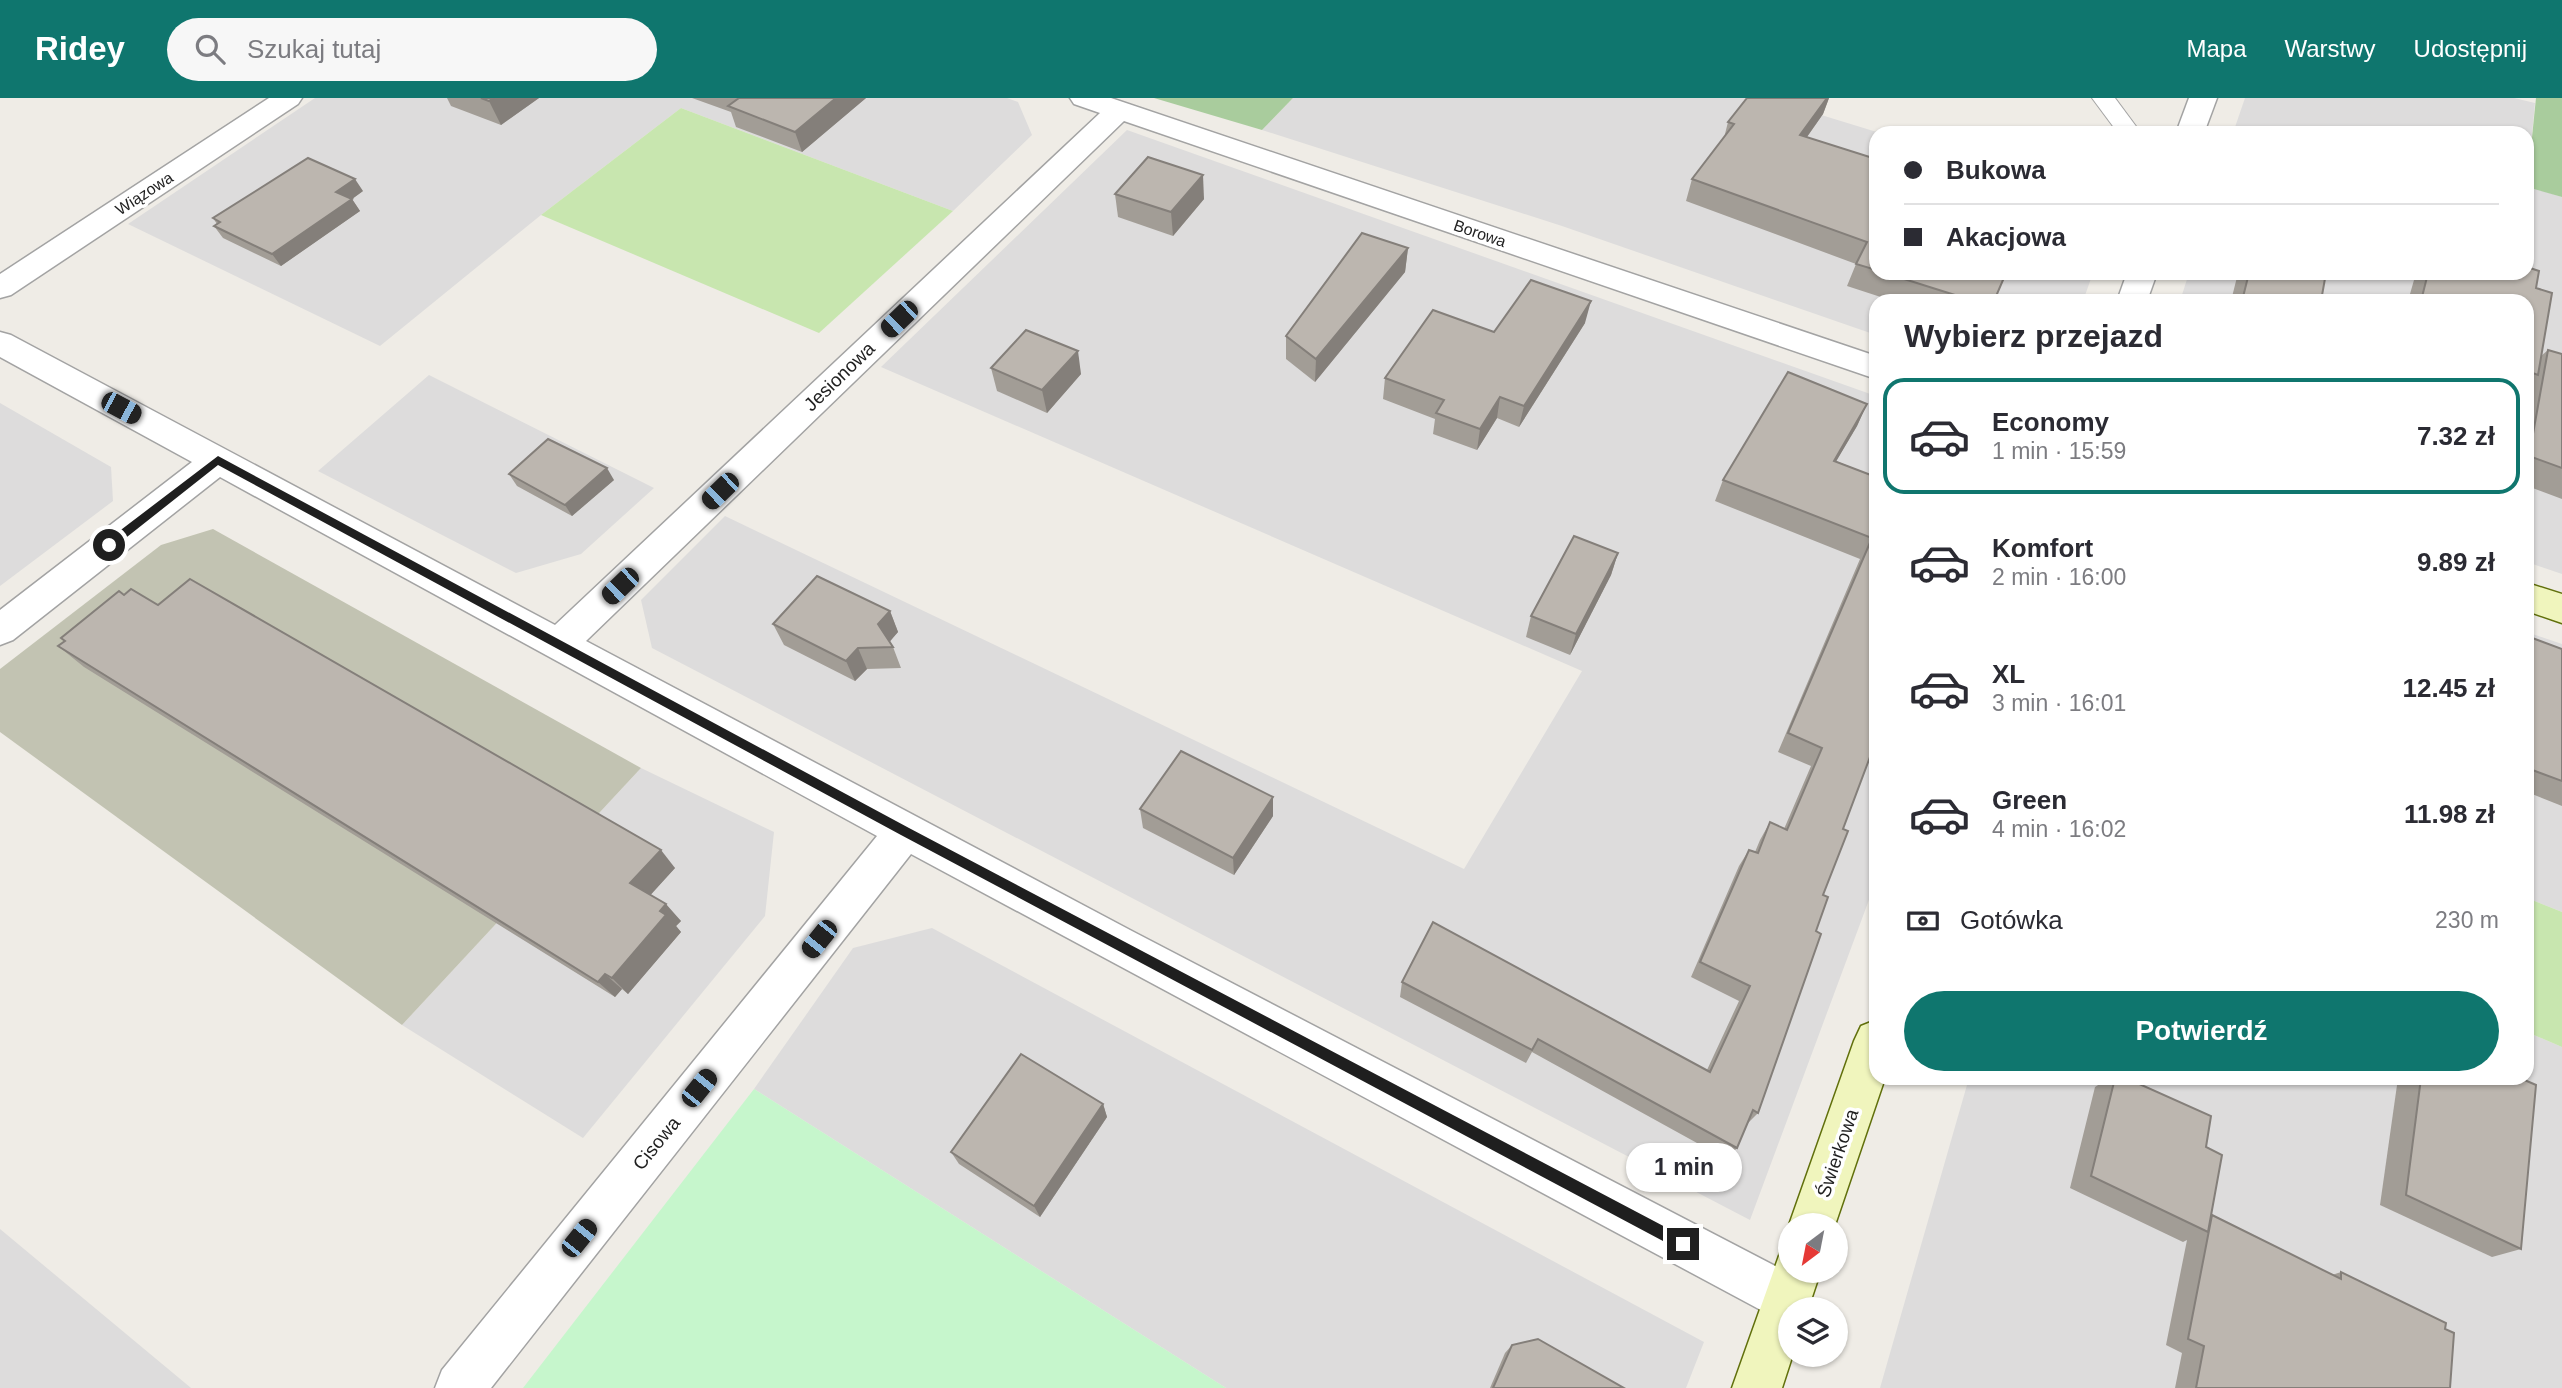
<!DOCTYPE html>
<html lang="pl">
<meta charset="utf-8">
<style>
:root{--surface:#fff;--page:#f7f7f7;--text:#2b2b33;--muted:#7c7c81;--line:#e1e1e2;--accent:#0f766e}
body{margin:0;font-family:Arial,sans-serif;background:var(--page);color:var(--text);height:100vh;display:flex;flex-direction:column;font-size:26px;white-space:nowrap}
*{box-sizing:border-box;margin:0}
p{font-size:23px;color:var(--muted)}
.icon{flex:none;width:38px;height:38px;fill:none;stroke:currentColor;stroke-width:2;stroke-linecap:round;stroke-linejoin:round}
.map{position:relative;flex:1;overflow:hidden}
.drawer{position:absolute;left:1869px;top:196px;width:665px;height:791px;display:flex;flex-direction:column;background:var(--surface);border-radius:21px;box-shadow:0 2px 5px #0004}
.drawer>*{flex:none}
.guide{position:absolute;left:1869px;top:28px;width:665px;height:154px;border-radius:21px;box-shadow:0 2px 5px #0004;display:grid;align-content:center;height:154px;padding:0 35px;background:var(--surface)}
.needle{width:46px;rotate:212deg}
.buttons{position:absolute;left:1778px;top:1115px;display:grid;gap:14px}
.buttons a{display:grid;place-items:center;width:70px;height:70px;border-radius:50%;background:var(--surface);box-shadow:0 2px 5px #0004;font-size:35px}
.end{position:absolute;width:32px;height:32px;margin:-16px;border:9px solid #1f1f1f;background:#fff;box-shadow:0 0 0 4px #fff}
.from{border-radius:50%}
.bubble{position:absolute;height:49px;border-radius:24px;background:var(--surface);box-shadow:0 2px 5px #0004;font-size:23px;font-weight:700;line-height:49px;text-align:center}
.car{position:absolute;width:21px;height:42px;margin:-21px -10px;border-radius:9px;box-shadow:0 0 5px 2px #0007;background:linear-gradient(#222 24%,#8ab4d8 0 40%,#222 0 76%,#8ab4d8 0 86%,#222 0)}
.guide b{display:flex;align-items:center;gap:24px;height:66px;font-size:26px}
.guide b+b{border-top:2px solid var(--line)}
.guide i{width:18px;height:18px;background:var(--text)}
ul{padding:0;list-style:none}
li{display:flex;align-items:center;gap:21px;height:116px;margin:0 14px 10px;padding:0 21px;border:4px solid transparent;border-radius:21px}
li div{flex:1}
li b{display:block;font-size:26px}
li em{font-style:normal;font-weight:700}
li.active{border-color:var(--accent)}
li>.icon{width:63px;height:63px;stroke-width:1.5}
h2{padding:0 35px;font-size:32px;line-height:84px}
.pay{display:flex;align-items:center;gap:18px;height:77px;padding:0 35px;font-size:26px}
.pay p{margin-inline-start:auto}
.cta{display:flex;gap:14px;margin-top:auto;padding:14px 35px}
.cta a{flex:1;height:80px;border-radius:42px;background:var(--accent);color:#fff;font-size:28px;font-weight:700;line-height:80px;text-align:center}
header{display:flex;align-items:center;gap:42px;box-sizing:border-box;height:98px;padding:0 35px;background:var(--accent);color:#fff}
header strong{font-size:33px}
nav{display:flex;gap:38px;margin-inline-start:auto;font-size:24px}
.search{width:490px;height:63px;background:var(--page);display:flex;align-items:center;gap:18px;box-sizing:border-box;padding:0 24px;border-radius:38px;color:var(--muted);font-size:26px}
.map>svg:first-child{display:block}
.residential{fill:#dddcdc}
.construction{fill:#c2c3b2}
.grass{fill:#c8e6af}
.forest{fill:#a9cc9d}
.park{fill:#c6f6cc}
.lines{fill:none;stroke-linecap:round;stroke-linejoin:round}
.lane-casing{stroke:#a3a3a3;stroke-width:2}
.street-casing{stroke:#a3a3a3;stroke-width:3}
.secondary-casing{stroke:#61700c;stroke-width:3}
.lane{fill:#fff;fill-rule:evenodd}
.street{fill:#fff;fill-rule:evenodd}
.secondary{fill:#f0f5bd;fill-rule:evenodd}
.wall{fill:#a29d96}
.shaded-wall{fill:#847f7a}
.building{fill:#bcb6af;stroke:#847f7a;stroke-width:2}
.route{fill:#1f1f1f}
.labels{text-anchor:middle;stroke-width:7;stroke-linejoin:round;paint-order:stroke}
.far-street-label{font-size:16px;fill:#1f1f1f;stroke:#fff}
.street-label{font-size:19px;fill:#1f1f1f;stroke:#fff}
</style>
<header>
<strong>Ridey</strong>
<div class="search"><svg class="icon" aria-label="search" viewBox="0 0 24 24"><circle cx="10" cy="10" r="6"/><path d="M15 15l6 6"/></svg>Szukaj tutaj</div>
<nav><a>Mapa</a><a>Warstwy</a><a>Udostępnij</a></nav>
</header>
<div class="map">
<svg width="2562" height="1290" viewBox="0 0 2562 1290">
<rect width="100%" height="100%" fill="#efece6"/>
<g class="residential">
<polygon points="315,0 1007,0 1018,4 1032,37 953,113 681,10 541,117 380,248 128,126"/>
<polygon points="1293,0 1766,0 1880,35 1876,35 1876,175 2093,175 2083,203 1876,203 1876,237 1562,128 1262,32"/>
<polygon points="2245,0 2514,0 2535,5 2527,88 2527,35 2233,35"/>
<polygon points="1127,32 1876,298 1876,783 1750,1122 652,550 641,502 725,418 1464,771 1582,573 881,269"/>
<polygon points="2527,88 2562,99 2562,476 2527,464 2527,203 2180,203 2189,175 2527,175"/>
<polygon points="429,277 654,390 581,456 516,475 318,373"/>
<polygon points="0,305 111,369 113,403 0,488"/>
<polygon points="2527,534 2562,546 2562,814 2527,800"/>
<polygon points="641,670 774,734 765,818 583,1040 402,927"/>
<polygon points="932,830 1704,1244 1686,1290 1226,1290 754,991 853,850"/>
<polygon points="2527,934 2562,949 2562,1290 1880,1290 1969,980 2527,980"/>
<polygon points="0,1131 191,1290 0,1290"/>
</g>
<polygon class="construction" points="213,431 641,670 402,927 0,634 0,571 161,447"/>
<g class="grass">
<polygon points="681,10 953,113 819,235 541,117"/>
<polygon points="2527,800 2562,814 2562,949 2527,934"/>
</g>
<g class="forest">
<polygon points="1154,0 1293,0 1262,32"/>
<polygon points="2536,0 2562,0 2562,99 2527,89"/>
</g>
<polygon class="park" points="754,991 1226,1290 523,1290"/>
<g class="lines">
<defs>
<polygon id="lane" points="2092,0 2115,0 2141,35 2118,35"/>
<g id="street">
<polygon points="269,0 302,0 298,6 11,197 0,200 0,176"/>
<polygon points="1070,0 1111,0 1876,258 1876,281 1124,23 586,543 1130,832 1804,1183 1811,1200 1806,1211 1790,1211 1790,1223 1787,1224 1770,1217 911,756 491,1290 435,1290 442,1272 877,738 220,379 13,542 0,547 0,512 192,364 0,259 0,234 11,237 555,527 1100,15 1074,6"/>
<polygon points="2189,0 2217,0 2204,35 2176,35"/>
<polygon points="2127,175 2157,175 2147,203 2117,203"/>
</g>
<g id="secondary">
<polygon points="2527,485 2562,496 2562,525 2527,513"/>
<polygon points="1876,922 1876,980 1885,980 1835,1127 1790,1127 1790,1131 1789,1127 1854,943 1861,928"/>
<polygon points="1790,1151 1790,1172 1821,1172 1808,1211 1790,1211 1790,1256 1793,1256 1782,1290 1732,1290 1780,1155"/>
</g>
</defs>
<use href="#lane" class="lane-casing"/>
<use href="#street" class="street-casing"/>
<use href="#secondary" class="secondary-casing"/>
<use href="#lane" class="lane"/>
<use href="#street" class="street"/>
<use href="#secondary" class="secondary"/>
</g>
<g class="wall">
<polygon points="447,0 539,0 501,27 451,8"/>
<polygon points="692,0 866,0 802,54 736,29 731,14"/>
<polygon points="1747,0 1829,0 1823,16 1807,39 1876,61 1876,175 2006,175 1994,203 1893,203 1847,188 1856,166 1686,103 1692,81 1724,40 1728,24"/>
<polygon points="363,93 352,101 360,113 281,168 223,140 214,128 217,126 213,120"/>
<polygon points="1115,96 1204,101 1173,138 1118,119"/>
<polygon points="1408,150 1405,174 1315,284 1286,261 1286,238"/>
<polygon points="2238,175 2326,175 2321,203 2231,203"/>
<polygon points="2416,175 2527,175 2536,190 2541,258 2548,252 2562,256 2562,401 2527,388 2527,203 2408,203"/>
<polygon points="1585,225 1519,329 1497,320 1477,352 1433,336 1435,321 1383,301 1385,280 1494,234"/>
<polygon points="991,270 1081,276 1047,315 997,293"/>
<polygon points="1867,306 1857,328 1836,363 1876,379 1876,643 1843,731 1823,797 1816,833 1758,1015 1747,1026 1737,1050 1726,1061 1532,954 1526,965 1400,899 1402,884 1707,972 1739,903 1691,879 1739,768 1749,752 1755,754 1760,742 1770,724 1784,731 1811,668 1778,654 1860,461 1715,403 1723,382"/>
<polygon points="509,376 614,382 572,418 517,388"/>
<polygon points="1618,455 1611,477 1570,557 1526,539 1531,518"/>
<polygon points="124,497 158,507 675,770 650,797 681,823 676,828 681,834 628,896 622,891 615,899 84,569 58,548"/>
<polygon points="890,513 898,534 889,543 893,549 901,570 867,571 855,583 784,547 773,526"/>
<polygon points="2527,538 2562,551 2562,708 2527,694"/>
<polygon points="1140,711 1273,718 1234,777 1143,730"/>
<polygon points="2109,980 2126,980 2206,1049 2211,1117 2332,1177 2341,1174 2445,1231 2450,1290 2175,1290 2182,1255 2166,1247 2187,1142 2183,1144 2070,1090 2095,989"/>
<polygon points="2398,980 2520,980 2521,1151 2492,1159 2380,1107"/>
<polygon points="1103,1006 1107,1019 1040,1119 959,1066 951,1054"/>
<polygon points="1512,1247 1624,1290 1490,1290 1505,1255"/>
</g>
<g class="shaded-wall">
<polygon points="493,0 539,0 501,27 489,3"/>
<polygon points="836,0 866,0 802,54 795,34"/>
<polygon points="1827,0 1829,0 1823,16 1792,60 1800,37"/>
<polygon points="1203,77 1204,101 1173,138 1171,114"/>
<polygon points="355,81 363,93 352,101 360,113 281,168 272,156 336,94"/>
<polygon points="1408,150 1405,174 1315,284 1316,261"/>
<polygon points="1591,203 1585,225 1519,329 1524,308"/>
<polygon points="1078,253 1081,276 1047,315 1042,292"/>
<polygon points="1500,299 1497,320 1477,352 1480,331"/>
<polygon points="1867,306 1857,328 1824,384 1834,363"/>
<polygon points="607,370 614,382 572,418 565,407"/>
<polygon points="1618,455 1611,477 1570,557 1576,536"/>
<polygon points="890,513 898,534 887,547 878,526"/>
<polygon points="858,550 867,571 855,583 846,563"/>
<polygon points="1273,699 1273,718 1234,777 1233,760"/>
<polygon points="661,752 675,770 646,802 630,785"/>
<polygon points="666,806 681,823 676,828 681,834 628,896 612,880 660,813"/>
<polygon points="605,876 622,891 615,899 598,884"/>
<polygon points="1103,1006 1107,1019 1040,1119 1034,1108"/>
</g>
<g class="building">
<polygon points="481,0 493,0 489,3"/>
<polygon points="739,0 836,0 795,34 728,8"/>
<polygon points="1747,0 1827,0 1800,37 1876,61 1876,172 1856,166 1867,144 1692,81 1734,26 1728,24"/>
<polygon points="1148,59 1203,77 1171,114 1115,96"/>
<polygon points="308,60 355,81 336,94 352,101 272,156 214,128 220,124 213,120"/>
<polygon points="1362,135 1408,150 1316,261 1286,238"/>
<polygon points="2527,169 2539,173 2536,190 2552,195 2538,277 2527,273 2527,203 2421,203 2428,175 2527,175"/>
<polygon points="1885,175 2006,175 1994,203 1974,203"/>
<polygon points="2249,175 2326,175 2321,203 2242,203"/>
<polygon points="1531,182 1591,203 1524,308 1500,299 1480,331 1436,315 1444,302 1385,280 1433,212 1494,234"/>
<polygon points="1026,232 1078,253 1042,292 991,270"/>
<polygon points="2548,252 2562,256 2562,370 2529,358"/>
<polygon points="1788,274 1867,306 1834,363 1876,379 1876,643 1843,731 1848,733 1823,797 1828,799 1816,833 1821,836 1758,1015 1753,1012 1737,1050 1538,941 1532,952 1402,884 1433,824 1710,974 1750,888 1700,864 1749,752 1758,755 1770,724 1787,732 1822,650 1788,635 1872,440 1723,382"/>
<polygon points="548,341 607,370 565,407 509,376"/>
<polygon points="1574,438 1618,455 1576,536 1531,518"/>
<polygon points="817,478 890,513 878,526 893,549 858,550 846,563 773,526"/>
<polygon points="190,481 661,752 630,785 666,806 660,813 666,817 612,880 605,876 598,884 58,548 65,543 61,540 119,493 124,497 131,491 158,507"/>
<polygon points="2527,538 2562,551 2562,683 2527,670"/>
<polygon points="1181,653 1273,699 1233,760 1140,711"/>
<polygon points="1021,956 1103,1006 1034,1108 951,1054"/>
<polygon points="2115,980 2126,980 2211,1018 2206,1049 2222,1057 2208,1134 2091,1078"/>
<polygon points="2421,980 2520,980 2536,987 2521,1151 2406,1097"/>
<polygon points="2212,1117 2341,1181 2341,1174 2446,1225 2445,1231 2454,1235 2450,1290 2196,1290 2204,1248 2188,1241"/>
<polygon points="1538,1241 1624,1290 1493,1290 1512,1247"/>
</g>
<polygon class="route" points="218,358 909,730 1688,1141 1688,1151 1678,1151 901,737 218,367 113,450 105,450 105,444"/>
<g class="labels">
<g class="far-street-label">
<text transform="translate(144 95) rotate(-33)" y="6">Wiązowa</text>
<text transform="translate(1480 135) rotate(19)" y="6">Borowa</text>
</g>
<g class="street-label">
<text transform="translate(839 278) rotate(-44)" y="7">Jesionowa</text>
<text transform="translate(656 1045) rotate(-51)" y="7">Cisowa</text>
<text transform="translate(1837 1055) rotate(-71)" y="7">Świerkowa</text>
</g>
</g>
</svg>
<div class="buttons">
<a><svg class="needle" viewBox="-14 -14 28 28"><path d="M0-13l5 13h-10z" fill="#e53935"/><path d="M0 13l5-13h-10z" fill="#7c7c81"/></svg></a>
<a><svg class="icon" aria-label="layers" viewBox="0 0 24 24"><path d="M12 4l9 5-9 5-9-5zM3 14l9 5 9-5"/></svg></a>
</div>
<i class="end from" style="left:109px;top:447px"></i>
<i class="end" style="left:1683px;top:1146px"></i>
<div class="bubble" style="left:1626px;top:1045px;width:116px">1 min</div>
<i class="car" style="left:899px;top:221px;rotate:226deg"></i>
<i class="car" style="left:121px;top:310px;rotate:118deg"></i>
<i class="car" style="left:720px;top:393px;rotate:226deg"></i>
<i class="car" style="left:620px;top:488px;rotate:226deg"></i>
<i class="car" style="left:819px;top:841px;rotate:219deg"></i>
<i class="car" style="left:699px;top:990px;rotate:39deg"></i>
<i class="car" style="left:579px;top:1140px;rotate:39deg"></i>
<div class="guide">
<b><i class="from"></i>Bukowa</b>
<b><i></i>Akacjowa</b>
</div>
<section class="drawer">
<h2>Wybierz przejazd</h2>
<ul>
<li class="active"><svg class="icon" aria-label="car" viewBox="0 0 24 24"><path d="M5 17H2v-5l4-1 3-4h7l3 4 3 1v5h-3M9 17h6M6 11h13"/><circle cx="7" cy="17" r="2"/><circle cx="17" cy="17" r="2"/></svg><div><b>Economy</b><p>1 min · 15:59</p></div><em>7.32 zł</em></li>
<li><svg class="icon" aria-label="car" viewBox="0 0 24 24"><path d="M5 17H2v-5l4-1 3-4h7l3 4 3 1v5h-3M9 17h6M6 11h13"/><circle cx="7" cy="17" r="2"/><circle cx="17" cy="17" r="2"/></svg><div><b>Komfort</b><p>2 min · 16:00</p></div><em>9.89 zł</em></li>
<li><svg class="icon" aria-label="car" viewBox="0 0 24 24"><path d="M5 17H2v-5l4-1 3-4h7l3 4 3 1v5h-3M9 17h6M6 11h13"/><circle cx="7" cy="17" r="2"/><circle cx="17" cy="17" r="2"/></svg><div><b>XL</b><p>3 min · 16:01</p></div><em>12.45 zł</em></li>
<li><svg class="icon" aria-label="car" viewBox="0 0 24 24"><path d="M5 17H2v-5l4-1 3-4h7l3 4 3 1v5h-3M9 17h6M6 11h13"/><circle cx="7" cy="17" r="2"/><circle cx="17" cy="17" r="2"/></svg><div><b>Green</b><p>4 min · 16:02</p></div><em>11.98 zł</em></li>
</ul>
<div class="pay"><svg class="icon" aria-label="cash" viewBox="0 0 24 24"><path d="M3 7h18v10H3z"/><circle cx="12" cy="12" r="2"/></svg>Gotówka<p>230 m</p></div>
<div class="cta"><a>Potwierdź</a></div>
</section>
</div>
